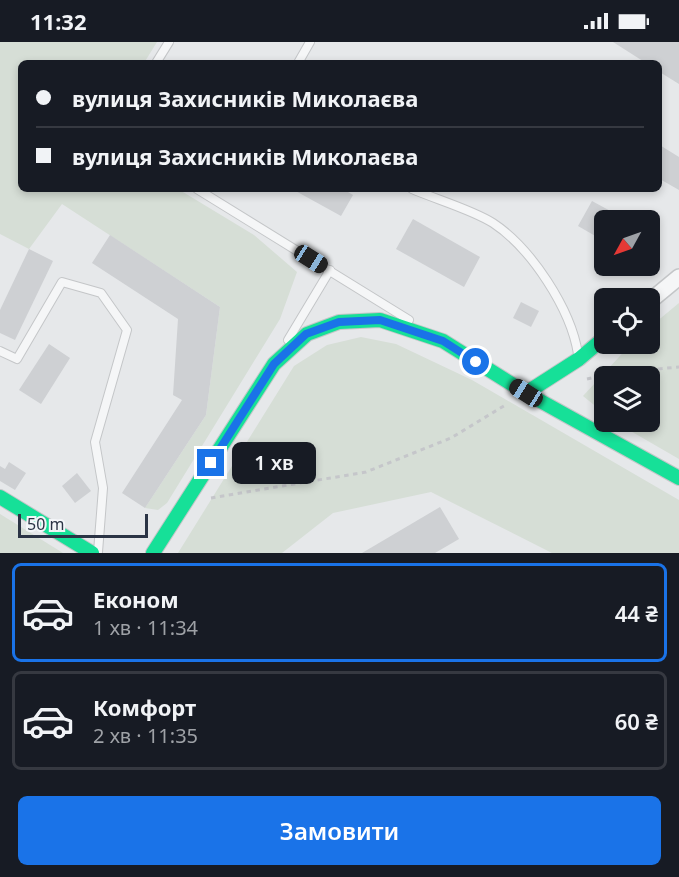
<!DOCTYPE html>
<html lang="uk">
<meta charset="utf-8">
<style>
:root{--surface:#171b24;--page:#242831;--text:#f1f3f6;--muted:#9ea1a6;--line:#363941;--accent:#1a73e8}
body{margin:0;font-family:"Noto Sans",sans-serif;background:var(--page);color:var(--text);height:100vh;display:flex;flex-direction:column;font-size:22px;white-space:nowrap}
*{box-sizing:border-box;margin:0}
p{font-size:20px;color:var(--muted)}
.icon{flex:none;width:33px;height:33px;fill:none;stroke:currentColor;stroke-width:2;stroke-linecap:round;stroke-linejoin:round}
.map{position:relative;height:511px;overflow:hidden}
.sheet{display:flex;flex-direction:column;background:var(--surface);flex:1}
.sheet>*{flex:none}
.guide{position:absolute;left:18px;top:18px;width:644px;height:132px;border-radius:9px;box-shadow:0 3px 9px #0003;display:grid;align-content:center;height:132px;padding:0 18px;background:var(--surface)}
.needle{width:39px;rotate:230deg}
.tools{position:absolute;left:594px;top:168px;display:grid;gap:12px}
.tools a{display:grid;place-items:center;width:66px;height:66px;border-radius:9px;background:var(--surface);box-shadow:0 3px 9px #0003;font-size:30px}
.scale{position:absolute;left:18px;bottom:15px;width:130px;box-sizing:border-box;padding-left:6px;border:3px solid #2b3445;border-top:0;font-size:16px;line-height:21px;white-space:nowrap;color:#2b3445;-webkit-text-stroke:4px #f4f6f9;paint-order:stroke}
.end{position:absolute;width:27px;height:27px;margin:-14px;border:8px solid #1a73e8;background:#fff;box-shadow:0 0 0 3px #fff}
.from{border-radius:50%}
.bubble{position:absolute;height:42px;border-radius:9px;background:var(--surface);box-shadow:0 3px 9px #0003;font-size:20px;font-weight:600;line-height:42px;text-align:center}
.car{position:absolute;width:18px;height:36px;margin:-18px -9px;border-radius:8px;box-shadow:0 0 4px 2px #0007;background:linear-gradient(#222 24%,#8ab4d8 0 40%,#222 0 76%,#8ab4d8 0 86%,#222 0)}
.guide b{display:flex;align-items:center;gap:21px;height:57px;font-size:22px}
.guide b+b{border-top:2px solid var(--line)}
.guide i{width:15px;height:15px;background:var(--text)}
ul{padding:10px 0 0;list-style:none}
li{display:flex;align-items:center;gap:18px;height:99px;margin:0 12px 9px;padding:0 6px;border:3px solid var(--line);border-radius:9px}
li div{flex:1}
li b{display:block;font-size:22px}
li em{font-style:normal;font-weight:600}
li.active{border-color:var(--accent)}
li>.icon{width:54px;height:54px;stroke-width:1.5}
.primary-button{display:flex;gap:12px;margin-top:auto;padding:12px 18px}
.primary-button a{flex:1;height:69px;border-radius:9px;background:var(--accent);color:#fff;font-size:24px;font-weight:600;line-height:69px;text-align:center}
.status{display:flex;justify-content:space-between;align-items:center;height:42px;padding:0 30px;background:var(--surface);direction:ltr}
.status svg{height:16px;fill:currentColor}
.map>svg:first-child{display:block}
.green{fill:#d6ded6}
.building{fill:#ced0d3}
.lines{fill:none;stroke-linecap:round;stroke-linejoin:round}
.lane-casing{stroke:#c4c6c8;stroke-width:10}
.street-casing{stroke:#c4c6c8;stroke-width:18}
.fast-casing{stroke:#c4c6c8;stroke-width:16}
.path{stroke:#c5c6ca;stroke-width:3;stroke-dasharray:4.5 4.5;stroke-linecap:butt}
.lane{stroke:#f5f6f7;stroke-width:8}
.street{stroke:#f5f6f7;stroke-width:15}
.fast{stroke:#16e098;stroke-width:14}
.route{stroke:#1a73e8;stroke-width:8}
</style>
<div class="status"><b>11:32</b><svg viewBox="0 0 49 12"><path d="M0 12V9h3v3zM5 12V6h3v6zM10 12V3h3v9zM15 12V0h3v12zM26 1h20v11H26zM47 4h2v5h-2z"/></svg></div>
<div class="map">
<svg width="679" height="511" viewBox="0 0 679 511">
<rect width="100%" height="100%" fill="#e6e8ea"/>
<g class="green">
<polygon points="0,0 157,0 144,21 21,21 21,147 178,147 254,193 297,230 280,277 167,461 158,468 145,466 206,373 220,265 62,162 29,207 0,192"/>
<polygon points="679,261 679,417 615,380 650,380 650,334 604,334 604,371 583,354 631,302 650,302 650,285"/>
<polygon points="361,295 396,302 472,338 679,458 679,511 552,511 431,450 333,471 282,511 178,511 294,324 327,303"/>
<polygon points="0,472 63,511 0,511"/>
</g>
<g class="building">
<polygon points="613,0 679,0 679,42 658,29 658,21 646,21"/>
<polygon points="658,102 679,115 679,148 658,136"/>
<polygon points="292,147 343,147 353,153 341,174"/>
<polygon points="592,159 627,178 604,178 604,199 578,184"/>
<polygon points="413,177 480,215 464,245 396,207"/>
<polygon points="110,193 220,265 206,373 145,466 122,451 182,358 173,353 178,277 92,221"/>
<polygon points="29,207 53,219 15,298 0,291 0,268"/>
<polygon points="521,260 539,269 531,285 513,276"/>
<polygon points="49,302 70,316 41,362 19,348"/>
<polygon points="9,420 26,431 15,448 0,439 0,424 5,427"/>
<polygon points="77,431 91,449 75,461 62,444"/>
<polygon points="440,465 459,497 435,511 362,511"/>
</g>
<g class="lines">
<defs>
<g id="lane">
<polyline points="156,21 169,0"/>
<polyline points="298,21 310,0"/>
<polyline points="197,147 409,278"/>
<path d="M412 147C435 157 473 168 493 181 531 206 571 267 578 312"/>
<polyline points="288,298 330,228"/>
<polyline points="0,309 17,317 62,240 101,251 127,288 95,400 103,446 98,510"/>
</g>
<polyline id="street" points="650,259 679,235"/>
<g id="fast">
<polyline points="526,351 579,317 604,296"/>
<polyline points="0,455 92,511"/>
<polyline points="153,511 274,322 307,292 339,280 380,278 443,299 526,351 679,436"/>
</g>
</defs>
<use href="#lane" class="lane-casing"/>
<use href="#street" class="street-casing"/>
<use href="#fast" class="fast-casing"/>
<g class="path">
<polyline points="587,337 614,331 679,325"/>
<polyline points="211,456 366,430 451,396 507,362"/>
</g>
<use href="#lane" class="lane"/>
<use href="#street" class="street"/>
<use href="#fast" class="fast"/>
</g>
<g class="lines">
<polyline class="route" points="211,421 274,322 306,292 339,280 380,278 443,299 476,320"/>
</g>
</svg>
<div class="tools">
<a><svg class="needle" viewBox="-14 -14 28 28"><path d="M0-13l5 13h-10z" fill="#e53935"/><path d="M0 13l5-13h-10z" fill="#9ea1a6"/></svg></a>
<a><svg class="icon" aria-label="locate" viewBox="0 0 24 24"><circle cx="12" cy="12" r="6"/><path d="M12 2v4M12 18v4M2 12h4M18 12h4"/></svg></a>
<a><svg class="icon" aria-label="layers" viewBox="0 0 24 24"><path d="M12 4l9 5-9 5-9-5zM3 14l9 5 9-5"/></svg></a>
</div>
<div class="scale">50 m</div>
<i class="end from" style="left:476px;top:320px"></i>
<i class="end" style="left:211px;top:421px"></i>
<div class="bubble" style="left:232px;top:400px;width:84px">1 хв</div>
<i class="car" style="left:311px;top:217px;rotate:122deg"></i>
<i class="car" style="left:526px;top:351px;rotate:302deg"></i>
<div class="guide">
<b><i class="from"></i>вулиця Захисників Миколаєва</b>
<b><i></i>вулиця Захисників Миколаєва</b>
</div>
</div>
<section class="sheet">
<ul>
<li class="active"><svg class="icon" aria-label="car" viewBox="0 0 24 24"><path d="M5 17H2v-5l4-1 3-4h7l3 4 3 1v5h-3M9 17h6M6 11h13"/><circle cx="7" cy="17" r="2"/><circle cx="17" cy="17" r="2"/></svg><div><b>Економ</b><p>1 хв · 11:34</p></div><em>44 ₴</em></li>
<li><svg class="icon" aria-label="car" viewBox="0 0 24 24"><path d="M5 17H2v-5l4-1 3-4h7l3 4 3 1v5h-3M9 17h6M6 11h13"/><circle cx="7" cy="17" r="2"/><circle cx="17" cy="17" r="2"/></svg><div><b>Комфорт</b><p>2 хв · 11:35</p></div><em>60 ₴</em></li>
</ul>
<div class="primary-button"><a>Замовити</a></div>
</section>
